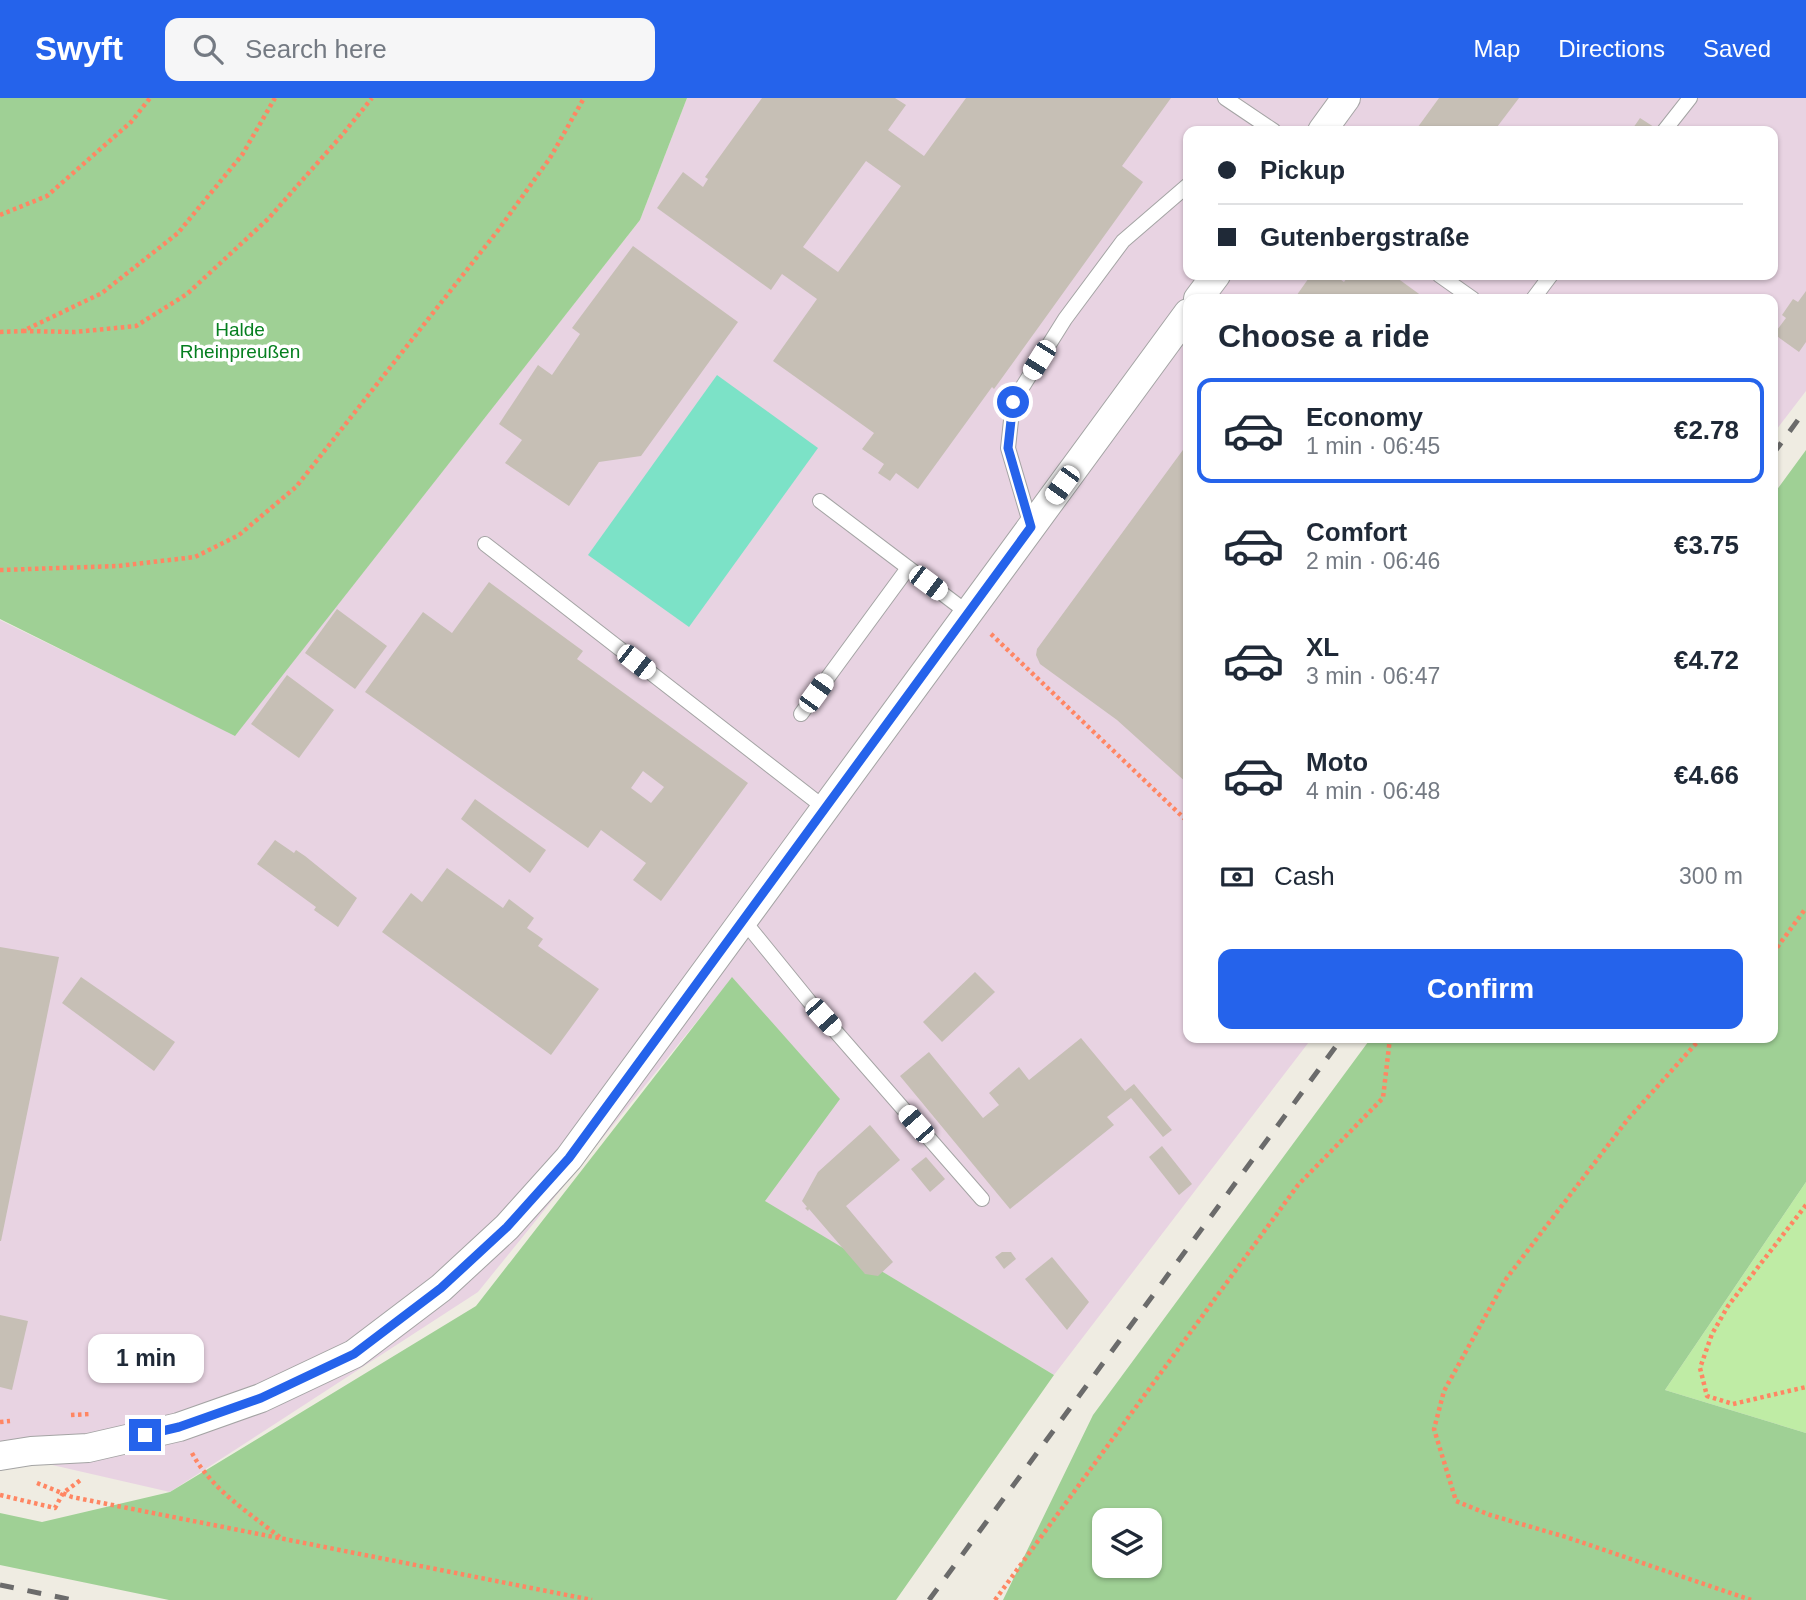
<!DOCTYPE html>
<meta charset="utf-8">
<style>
:root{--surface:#fff;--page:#f6f6f7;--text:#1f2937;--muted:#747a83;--line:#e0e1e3;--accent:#2563eb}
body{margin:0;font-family:Helvetica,sans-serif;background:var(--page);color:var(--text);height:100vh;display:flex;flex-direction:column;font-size:26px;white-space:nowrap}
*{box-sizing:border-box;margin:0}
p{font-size:23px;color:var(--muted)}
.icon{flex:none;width:38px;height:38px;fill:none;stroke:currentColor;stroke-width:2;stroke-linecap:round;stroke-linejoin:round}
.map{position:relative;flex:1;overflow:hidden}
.sheet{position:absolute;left:1183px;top:196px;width:595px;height:749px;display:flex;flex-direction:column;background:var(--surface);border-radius:14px;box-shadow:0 2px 5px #0004}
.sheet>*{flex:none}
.top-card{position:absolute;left:1183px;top:28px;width:595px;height:154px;border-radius:14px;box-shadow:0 2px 5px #0004;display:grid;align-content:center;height:154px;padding:0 35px;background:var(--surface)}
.fabs{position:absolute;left:1092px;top:1410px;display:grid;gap:14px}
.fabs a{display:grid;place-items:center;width:70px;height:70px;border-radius:14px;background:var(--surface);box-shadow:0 2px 5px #0004;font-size:35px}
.end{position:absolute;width:32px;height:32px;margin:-16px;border:9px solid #2563eb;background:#fff;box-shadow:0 0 0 4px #fff}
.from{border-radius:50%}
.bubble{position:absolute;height:49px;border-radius:14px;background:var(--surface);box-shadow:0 2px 5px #0004;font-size:23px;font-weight:600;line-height:49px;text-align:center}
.car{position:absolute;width:21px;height:42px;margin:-21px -10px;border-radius:9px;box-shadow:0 0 5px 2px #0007;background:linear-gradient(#fff 24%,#345 0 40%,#fff 0 76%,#345 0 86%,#fff 0)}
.top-card b{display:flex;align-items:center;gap:24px;height:66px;font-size:26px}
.top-card b+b{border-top:2px solid var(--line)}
.top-card i{width:18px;height:18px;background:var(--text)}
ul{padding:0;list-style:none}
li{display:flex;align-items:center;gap:21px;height:105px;margin:0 14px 10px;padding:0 21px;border:4px solid transparent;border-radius:14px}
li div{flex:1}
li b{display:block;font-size:26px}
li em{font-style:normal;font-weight:600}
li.current{border-color:var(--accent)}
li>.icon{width:63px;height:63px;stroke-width:1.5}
h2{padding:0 35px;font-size:32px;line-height:84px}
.pay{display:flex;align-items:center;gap:18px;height:77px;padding:0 35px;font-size:26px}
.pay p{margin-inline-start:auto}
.action{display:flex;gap:14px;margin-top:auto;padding:14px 35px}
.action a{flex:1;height:80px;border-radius:14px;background:var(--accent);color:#fff;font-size:28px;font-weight:600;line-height:80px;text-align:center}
header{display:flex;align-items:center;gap:42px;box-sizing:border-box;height:98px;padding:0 35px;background:var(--accent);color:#fff}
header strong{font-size:33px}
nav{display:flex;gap:38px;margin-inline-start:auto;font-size:24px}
.search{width:490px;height:63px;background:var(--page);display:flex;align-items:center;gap:18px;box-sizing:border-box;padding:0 24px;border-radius:14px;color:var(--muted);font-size:26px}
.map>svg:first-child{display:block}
.industrial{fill:#e8d3e2;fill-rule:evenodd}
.grass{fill:#bfeca5}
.forest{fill:#9fd095;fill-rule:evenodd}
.pitch{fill:#7ce2c7}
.building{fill:#c6bfb5;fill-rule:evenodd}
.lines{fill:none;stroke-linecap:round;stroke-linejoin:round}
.lane-casing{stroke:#a4a4a4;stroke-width:16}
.street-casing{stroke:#a4a4a4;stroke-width:30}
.path{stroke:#ff8663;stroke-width:4.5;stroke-dasharray:3.5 3.5;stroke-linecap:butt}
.lane{stroke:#fff;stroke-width:14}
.street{stroke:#fff;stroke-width:28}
.rail{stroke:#6b6b6b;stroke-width:5;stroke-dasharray:14 14;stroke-linecap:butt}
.route{stroke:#2563eb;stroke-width:9}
.labels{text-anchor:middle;stroke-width:7;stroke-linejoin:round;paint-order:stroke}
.park-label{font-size:19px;fill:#067f20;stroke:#fff}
</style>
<header>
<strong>Swyft</strong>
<div class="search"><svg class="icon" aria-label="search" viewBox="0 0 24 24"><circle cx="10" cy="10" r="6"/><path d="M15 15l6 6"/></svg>Search here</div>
<nav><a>Map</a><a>Directions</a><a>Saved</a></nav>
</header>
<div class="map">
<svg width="1806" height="1502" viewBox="0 0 1806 1502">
<rect width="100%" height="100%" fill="#efece2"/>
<path class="industrial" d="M687 0H1806V293L1773 336V201H1188V940H1312L1054 1277 764 1103 732 880 478 1194 170 1394 0 1355V522L235 637 640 122ZM1188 33H1773V177H1188Z"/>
<polygon class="grass" points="1806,1084 1806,1335 1665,1292"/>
<g class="forest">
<polygon points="0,0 687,0 640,122 235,638 0,521"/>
<path d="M1806 352V1084L1665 1292 1806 1335V1502H1003L1093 1317 1371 940H1773V397ZM1104 1423H1150V1468H1104Z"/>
<polygon points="732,879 840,1001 765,1103 1054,1277 896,1502 169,1502 0,1467 0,1415 42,1424 170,1394 476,1208"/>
</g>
<polygon class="pitch" points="717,277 818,350 689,529 588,457"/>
<g class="building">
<path d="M762 0H895L906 7 888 32 924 58 966 0H1171L1122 68 1143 84 994 291 992 289 918 391 896 375 890 383 878 375 884 366 862 351 874 335 773 263 817 201 782 176 771 192 657 110 683 74 703 89 708 81 705 79ZM866 63 901 88 838 174 803 149Z"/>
<polygon points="1439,0 1519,0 1494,33 1415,33"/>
<polygon points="1640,20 1654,29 1651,33 1631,33"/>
<polygon points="633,148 738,224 641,358 599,364 569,408 505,365 522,342 499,326 538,267 552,277 580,236 572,230"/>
<polygon points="1311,177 1334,177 1344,184 1349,177 1393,177 1426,201 1294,201"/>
<polygon points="1806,193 1806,244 1799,254 1774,236 1786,220 1782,217 1793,201 1798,204"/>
<polygon points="1188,345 1188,686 1117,622 1040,566 1036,557 1037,551"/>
<path d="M489 484 583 553 577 561 748 685 661 803 633 782 646 765 601 732 588 750 365 594 423 514 452 535ZM643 673 664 689 651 705 631 690Z"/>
<polygon points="337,511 387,548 355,591 305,555"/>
<polygon points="287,577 334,612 299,660 251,626"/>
<polygon points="475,701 546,752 530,775 461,721"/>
<polygon points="275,742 294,755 296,752 305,758 357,800 338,829 314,812 316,809 257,766"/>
<polygon points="447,770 503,810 509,801 534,820 527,830 543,841 538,848 599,891 551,957 382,834 411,795 422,804"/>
<polygon points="0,849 59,859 1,1143 0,1143"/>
<polygon points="975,874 995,894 942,944 923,924"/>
<polygon points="81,879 175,944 154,973 62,905"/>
<polygon points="1081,940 1125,993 1134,986 1172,1032 1163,1039 1131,1000 1107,1019 1114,1027 1010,1111 900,978 929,954 983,1020 999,1007 989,995 1019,969 1029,982"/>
<polygon points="870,1027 900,1062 846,1108 893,1164 878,1178 865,1176 809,1111 808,1113 805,1110 807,1109 802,1103 818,1074"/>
<polygon points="1162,1048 1192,1086 1179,1097 1149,1059"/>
<polygon points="926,1059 945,1081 930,1094 911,1071"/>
<polygon points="1002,1154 1011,1154 1016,1161 1004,1171 995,1159"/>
<polygon points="1052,1159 1089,1204 1067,1232 1025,1181"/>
<polygon points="0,1217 28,1223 12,1292 0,1289"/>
</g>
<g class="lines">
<defs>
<g id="lane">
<polyline points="1225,0 1274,33"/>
<polyline points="1664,33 1690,0"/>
<polyline points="1439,177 1473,201"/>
<polyline points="1533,201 1551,177"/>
<polyline points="820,403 968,515"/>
<polyline points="1031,428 1008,350 1013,304 1065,221 1123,143 1188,87"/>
<polyline points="485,446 826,711"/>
<polyline points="801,616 908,470"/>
<polyline points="744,823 809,903 982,1101"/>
</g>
<g id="street">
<polyline points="1322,33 1346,0"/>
<polyline points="1198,201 1216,177"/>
<polyline points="0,1358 31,1353 88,1350 179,1329 261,1300 354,1256 441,1190 507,1129 569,1060 1188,215"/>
</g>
</defs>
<use href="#lane" class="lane-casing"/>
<use href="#street" class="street-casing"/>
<g class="path">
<polyline points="0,117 47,98 131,24 150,0"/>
<polyline points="23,233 75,234 136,228 187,196 269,120 342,37 372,0"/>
<polyline points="0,234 23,233 102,195 178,135 242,57 275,0"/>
<polyline points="0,472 118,468 195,459 239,437 296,389 499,131 550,60 584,0"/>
<polyline points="991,536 1188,724"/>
<polyline points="1773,855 1806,810"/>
<polyline points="1701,940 1628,1021 1506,1181 1444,1293 1434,1331 1456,1403 1490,1417 1566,1439 1751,1502"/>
<polyline points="1806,1107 1728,1208 1712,1236 1700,1270 1707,1298 1733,1306 1806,1289"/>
<polyline points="71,1317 91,1316"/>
<polyline points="0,1324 10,1323"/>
<path d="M192 1355C211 1391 249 1415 281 1440"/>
<polyline points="37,1385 72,1399 592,1502"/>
<polyline points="0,1397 55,1410 63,1395 82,1381"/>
<polyline points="995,1502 1298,1087 1383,1000 1390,940"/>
</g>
<use href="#lane" class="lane"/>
<use href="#street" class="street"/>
<g class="rail">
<polyline points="1773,356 1806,311"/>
<polyline points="0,1487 73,1502"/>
<polyline points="929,1502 1342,940"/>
</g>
</g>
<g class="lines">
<polyline class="route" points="145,1337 179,1329 261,1300 354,1256 441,1190 507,1129 569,1060 1031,429 1008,350 1013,304"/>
</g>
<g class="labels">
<g class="park-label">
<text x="240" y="238">Halde<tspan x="240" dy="22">Rheinpreußen</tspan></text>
</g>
</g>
</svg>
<div class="fabs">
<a><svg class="icon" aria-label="layers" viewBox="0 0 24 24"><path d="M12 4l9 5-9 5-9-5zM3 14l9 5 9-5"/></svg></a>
</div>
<i class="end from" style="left:1013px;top:304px"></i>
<i class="end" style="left:145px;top:1337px"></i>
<div class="bubble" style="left:88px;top:1236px;width:116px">1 min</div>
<i class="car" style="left:1039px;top:262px;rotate:212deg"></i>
<i class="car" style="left:1062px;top:387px;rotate:216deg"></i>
<i class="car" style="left:928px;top:485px;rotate:127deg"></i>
<i class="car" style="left:636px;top:564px;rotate:128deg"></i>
<i class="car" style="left:816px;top:595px;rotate:36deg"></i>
<i class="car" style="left:823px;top:919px;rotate:138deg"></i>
<i class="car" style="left:916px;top:1026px;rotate:319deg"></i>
<div class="top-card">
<b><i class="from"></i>Pickup</b>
<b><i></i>Gutenbergstraße</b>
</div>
<section class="sheet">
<h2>Choose a ride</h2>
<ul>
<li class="current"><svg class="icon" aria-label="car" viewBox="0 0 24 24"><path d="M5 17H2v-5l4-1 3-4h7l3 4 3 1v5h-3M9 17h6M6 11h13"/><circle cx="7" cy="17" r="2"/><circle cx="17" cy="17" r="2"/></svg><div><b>Economy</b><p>1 min · 06:45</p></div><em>€2.78</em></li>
<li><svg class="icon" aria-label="car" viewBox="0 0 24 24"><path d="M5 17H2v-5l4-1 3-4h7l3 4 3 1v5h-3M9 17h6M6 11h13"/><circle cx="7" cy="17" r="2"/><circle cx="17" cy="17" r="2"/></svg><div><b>Comfort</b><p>2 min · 06:46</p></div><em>€3.75</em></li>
<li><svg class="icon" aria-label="car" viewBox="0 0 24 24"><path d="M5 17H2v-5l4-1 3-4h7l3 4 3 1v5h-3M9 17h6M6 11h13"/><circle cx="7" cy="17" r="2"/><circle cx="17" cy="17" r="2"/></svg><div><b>XL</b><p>3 min · 06:47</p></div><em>€4.72</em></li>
<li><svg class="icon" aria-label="car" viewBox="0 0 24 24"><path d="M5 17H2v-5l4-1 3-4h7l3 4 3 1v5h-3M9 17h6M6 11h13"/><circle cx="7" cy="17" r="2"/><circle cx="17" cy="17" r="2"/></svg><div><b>Moto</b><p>4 min · 06:48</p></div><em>€4.66</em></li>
</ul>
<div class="pay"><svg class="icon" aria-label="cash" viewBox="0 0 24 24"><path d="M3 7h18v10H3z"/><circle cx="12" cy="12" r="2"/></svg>Cash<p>300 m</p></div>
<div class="action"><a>Confirm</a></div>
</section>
</div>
